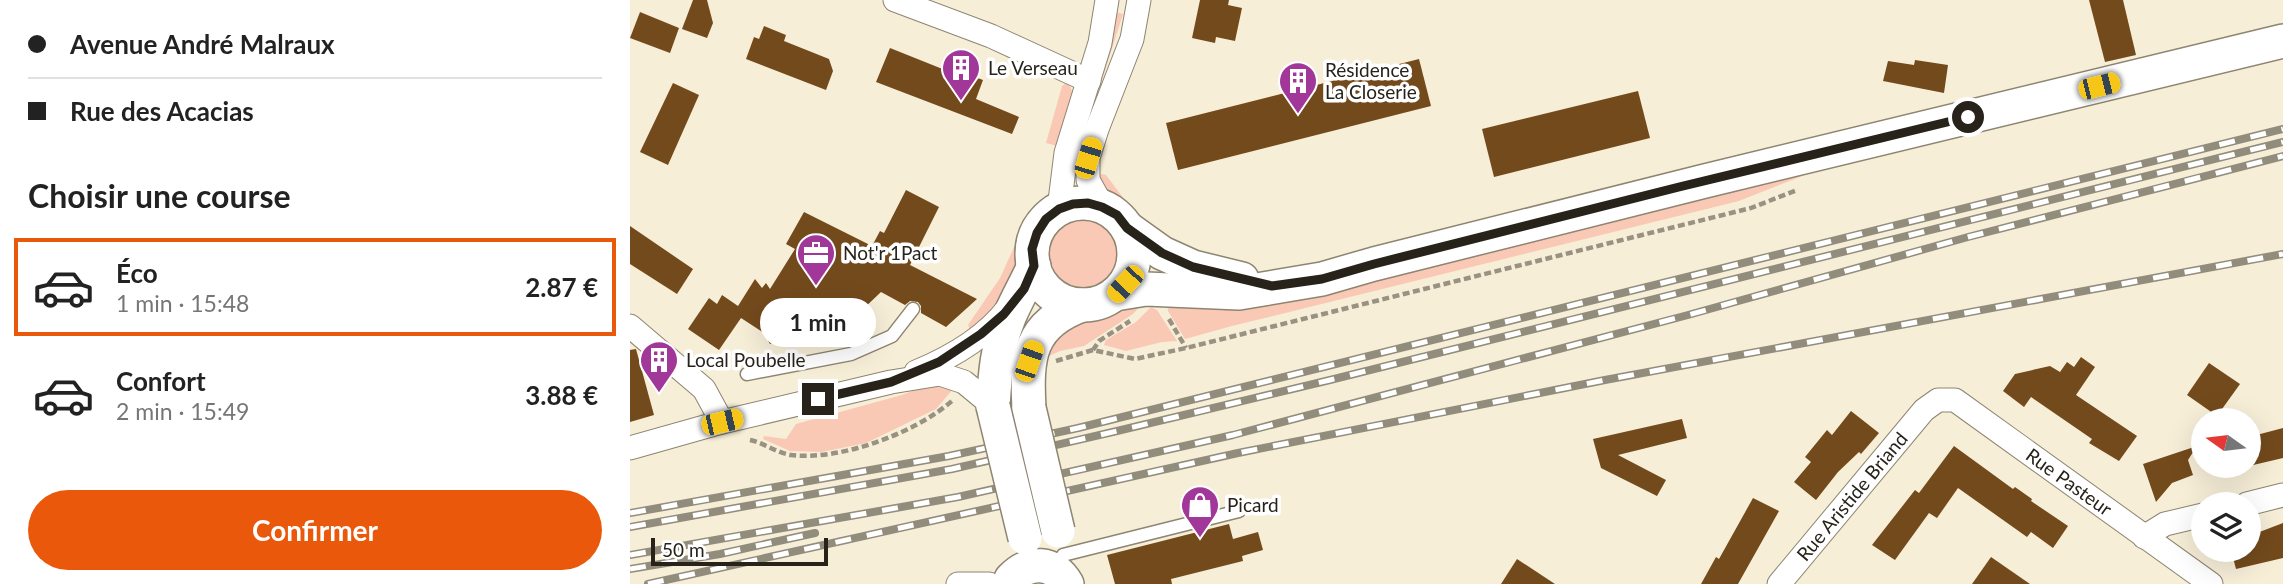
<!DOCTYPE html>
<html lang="fr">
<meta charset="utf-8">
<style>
:root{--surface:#fff;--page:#f6f6f6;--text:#222;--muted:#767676;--line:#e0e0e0;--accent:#ea580c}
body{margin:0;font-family:Lato,sans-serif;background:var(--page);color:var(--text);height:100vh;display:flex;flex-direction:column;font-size:26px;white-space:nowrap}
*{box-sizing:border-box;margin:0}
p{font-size:23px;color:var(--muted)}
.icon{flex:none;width:38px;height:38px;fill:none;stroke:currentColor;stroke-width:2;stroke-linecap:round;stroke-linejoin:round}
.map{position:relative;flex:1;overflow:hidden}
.drawer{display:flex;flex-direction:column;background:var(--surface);width:630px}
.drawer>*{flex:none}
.hud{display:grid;align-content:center;height:154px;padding:0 28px;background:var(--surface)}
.needle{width:46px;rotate:284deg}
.fabs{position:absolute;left:1561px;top:408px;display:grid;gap:14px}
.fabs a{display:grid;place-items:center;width:70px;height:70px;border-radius:50%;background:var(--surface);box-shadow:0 7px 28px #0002;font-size:35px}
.scale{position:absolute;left:21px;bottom:18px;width:177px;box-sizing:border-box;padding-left:7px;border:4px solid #27231b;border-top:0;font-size:19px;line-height:24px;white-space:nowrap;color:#27231b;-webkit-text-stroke:5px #fff;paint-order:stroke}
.end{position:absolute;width:32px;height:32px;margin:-16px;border:9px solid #27231b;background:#fff;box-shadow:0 0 0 4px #fff}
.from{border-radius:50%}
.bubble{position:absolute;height:49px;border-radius:24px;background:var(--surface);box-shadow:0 7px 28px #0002;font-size:23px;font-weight:700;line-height:49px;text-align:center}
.car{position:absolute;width:21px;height:42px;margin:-21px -10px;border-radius:9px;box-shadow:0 0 5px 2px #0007;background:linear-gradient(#f5c518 24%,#345 0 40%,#f5c518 0 76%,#345 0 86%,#f5c518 0)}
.hud b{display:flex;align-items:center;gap:24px;height:66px;font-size:26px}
.hud b+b{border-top:2px solid var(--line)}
.hud i{width:18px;height:18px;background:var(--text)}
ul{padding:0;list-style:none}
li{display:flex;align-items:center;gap:21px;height:98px;margin:0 14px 10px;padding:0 14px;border:4px solid transparent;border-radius:0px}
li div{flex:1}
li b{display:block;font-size:26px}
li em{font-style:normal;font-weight:700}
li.selected{border-color:var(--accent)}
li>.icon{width:63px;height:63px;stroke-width:1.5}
h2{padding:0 28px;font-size:32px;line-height:84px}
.button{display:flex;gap:14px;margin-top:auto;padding:14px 28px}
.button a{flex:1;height:80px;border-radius:42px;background:var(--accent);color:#fff;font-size:28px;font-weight:700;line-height:80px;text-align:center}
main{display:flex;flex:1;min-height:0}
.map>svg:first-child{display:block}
.green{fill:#f9c9b6}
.building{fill:#734a1c}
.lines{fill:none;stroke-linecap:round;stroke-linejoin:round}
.service-casing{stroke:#8d8571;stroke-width:15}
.minor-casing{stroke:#8d8571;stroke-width:25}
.secondary-casing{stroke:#8d8571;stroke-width:36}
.path{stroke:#999282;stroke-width:4.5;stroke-dasharray:7 3.5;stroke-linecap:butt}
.service{stroke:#fff;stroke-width:12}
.minor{stroke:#fff;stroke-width:23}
.secondary{stroke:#fff;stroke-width:33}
.rail-casing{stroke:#928c7c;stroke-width:8}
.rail{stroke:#fff;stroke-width:5;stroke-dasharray:16;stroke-linecap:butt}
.secondary-bridge-casing{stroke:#8d8571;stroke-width:36;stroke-linecap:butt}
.secondary-bridge{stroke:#fff;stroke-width:33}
.route{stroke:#27231b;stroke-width:9}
.labels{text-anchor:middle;stroke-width:7;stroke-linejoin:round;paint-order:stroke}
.poi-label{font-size:19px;fill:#27231b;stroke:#fff;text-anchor:start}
.street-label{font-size:19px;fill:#27231b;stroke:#fff}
</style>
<main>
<section class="drawer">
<div class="hud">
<b><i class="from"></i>Avenue André Malraux</b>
<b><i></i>Rue des Acacias</b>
</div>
<h2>Choisir une course</h2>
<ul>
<li class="selected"><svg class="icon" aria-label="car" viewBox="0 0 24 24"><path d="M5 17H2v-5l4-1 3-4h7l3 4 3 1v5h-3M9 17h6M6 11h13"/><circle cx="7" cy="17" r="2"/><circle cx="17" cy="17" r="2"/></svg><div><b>Éco</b><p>1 min · 15:48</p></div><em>2.87 €</em></li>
<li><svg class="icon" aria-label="car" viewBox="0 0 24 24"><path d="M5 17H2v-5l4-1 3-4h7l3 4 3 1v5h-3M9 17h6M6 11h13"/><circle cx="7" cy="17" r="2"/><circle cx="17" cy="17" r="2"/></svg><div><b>Confort</b><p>2 min · 15:49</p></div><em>3.88 €</em></li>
</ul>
<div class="button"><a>Confirmer</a></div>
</section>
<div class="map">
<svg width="1653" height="584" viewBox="0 0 1653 584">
<rect width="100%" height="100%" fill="#f7eed8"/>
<g class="green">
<polygon points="485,12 493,14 451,146"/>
<path d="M437 82C452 99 436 129 431 147L416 143 432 86Z"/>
<polygon points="1182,170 1185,171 1109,201 602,326 555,339 538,311 536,298"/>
<polygon points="466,173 476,175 501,208 499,211 471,188"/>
<circle cx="451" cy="253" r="38"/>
<path d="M385 245 390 249C391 288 367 307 341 332L338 325 370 278Z"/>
<polygon points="510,306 503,314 454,346 430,351 415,358 407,356 453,315 479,308"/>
<polygon points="521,307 527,310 547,341 532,342 496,351 474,345 476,340 506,322"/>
<polygon points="313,385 323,389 306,409 236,443 192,452 160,451 133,439 134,436 156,439 166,424 272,395 290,388"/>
</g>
<g class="building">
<polygon points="63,0 77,0 83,23 77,38 52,29"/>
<polygon points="570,0 599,0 598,5 612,8 605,41 586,37 585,43 562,38"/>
<polygon points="1459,0 1493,0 1506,55 1475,62"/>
<polygon points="10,12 49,28 40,53 0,38"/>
<polygon points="134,26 156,35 154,41 199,59 203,71 196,90 116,59 124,37 129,39"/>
<polygon points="260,48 320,72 321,68 353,80 346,99 389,117 382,134 246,82"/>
<polygon points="789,59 801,106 548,170 536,123"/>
<polygon points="1285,60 1318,65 1314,93 1253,81 1258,61 1284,65"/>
<polygon points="43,83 69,95 38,165 10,152"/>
<polygon points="1008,91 1020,138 864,177 852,129"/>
<polygon points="276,190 309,207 280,265 347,299 316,327 291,313 291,306 288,302 280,301 275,305 251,292 231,311 209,321 203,322 187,310 168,331 140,344 134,333 111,318 89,350 58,329 79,298 87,304 92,295 108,306 125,279 132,288 136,283 140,289 165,249 156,244 174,212 242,246 250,231 254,233"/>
<polygon points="0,226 63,269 47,294 0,264"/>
<polygon points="6,349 24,415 0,422 0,350"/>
<polygon points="1451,357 1465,367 1446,395 1507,436 1489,461 1459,443 1462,439 1401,397 1394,407 1373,391 1385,374 1420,366 1430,372 1437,362 1444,367"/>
<polygon points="1579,363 1610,384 1587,416 1557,395"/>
<polygon points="1221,411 1249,433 1231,454 1229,452 1208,472 1186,500 1164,482 1181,462 1175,457 1197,430 1202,435"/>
<polygon points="1052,419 1057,438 988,455 1036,480 1027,496 971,468 963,439"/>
<polygon points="1653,428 1653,458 1619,466 1619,437"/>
<polygon points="1324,446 1383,489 1385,487 1402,499 1401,501 1438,526 1423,548 1401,532 1397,537 1328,488 1307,518 1299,513 1265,560 1242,545 1285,490 1289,493"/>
<polygon points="1567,446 1558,460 1563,475 1542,483 1526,502 1513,464"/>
<polygon points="1123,498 1149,511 1108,584 1071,584 1086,557 1089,559"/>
<polygon points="1653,523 1653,558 1606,569 1601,550 1619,550 1619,536"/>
<polygon points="599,524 603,539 628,532 633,550 612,556 613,561 541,579 542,584 485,584 477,555"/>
<polygon points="1361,557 1400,584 1342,584"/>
<polygon points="887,559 925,584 871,584"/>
</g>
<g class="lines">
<defs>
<g id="service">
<polyline points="117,374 221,354 262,336 283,309"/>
<polyline points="433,555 609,511"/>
</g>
<g id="minor">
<polyline points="265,0 361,36 459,81"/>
<polyline points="473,207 458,180 458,158 467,129 502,39 509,0"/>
<polyline points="429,209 436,153 470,43 477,0"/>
<polyline points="0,326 74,389 92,422"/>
<path d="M286 372C320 358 356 337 378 308"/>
<polyline points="0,448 92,422 261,382 310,374 334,382 363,406"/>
<polyline points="1617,504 1653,495"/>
<polyline points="1514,537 1535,524 1573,515"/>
<polyline points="328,584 359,584"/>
<path id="s1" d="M1149 584 1294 410 1308 400H1325L1581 584"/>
</g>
<g id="secondary">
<circle cx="453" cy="254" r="51"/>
<polyline points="497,228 532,253 563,267 612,279"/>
<polyline points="485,294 516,289 609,293 692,279 744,264 1075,181 1653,41"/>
<path d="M363 406C365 375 367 345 380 315 387 299 396 283 404 266"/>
<path d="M399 408C396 357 399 324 452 305"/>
<path d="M381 579C399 560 424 561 437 584"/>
</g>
</defs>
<use href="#service" class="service-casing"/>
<use href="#minor" class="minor-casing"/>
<use href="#secondary" class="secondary-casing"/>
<g class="path">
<polyline points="539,319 556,348"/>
<polyline points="463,350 469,341 500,321"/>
<polyline points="426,361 463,350 505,359 556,348 1121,208 1167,190"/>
<path d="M120 440C134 443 147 453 161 455 210 461 286 433 323 400"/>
</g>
<use href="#service" class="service"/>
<use href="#minor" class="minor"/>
<use href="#secondary" class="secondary"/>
<defs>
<g id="rail">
<polyline points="0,513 319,456 448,428 1653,129"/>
<polyline points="0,527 322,469 487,431 700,380 1653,142"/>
<polyline points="0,555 328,497 603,435 1058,315 1338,237 1653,156"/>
<polyline points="0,569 90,554 185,533"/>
<polyline points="18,584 608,453 975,380 1653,254"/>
</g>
</defs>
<use href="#rail" class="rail-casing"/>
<use href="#rail" class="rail"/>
<defs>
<g id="secondary-bridge">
<polyline points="363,406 395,538"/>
<polyline points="399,408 428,531"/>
</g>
</defs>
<use href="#secondary-bridge" class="secondary-bridge-casing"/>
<use href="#secondary-bridge" class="secondary-bridge"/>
</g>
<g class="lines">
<polyline class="route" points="188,399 261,382 309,362 351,334 374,314 394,289 404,266 402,249 407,233 416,219 429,209 443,204 458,203 472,207 487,215 497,228 532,253 563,267 642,286 692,279 744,264 1049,187 1338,117"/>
</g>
<defs>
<symbol id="building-pin" viewBox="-11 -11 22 30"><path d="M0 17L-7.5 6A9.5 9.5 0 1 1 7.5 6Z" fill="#a13798" stroke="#fff"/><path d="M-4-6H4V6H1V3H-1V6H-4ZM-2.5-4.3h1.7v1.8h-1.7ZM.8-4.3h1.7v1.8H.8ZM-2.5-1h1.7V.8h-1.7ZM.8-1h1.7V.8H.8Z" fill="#fff"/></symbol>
<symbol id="office-pin" viewBox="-11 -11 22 30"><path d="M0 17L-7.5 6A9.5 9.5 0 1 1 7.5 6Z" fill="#a13798" stroke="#fff"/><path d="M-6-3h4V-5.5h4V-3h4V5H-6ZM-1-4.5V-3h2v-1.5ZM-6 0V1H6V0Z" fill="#fff"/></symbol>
<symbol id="shop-pin" viewBox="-11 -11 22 30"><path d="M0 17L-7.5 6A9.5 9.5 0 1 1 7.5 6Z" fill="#a13798" stroke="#fff"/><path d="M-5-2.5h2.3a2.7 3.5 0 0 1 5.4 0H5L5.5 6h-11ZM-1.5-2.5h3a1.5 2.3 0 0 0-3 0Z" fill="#fff"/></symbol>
</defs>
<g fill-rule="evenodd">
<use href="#building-pin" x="309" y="46" width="44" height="60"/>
<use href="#building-pin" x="646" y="59" width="44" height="60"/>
<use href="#office-pin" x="164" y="231" width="44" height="60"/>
<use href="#building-pin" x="7" y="338" width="44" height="60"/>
<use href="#shop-pin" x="548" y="483" width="44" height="60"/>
</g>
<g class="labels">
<g class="poi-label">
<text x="358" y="75">Le Verseau</text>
<text x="695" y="77">Résidence<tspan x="695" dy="22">La Closerie</tspan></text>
<text x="213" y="260">Not'r 1Pact</text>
<text x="56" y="367">Local Poubelle</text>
<text x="597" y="512">Picard</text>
</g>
<g class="street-label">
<text dy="7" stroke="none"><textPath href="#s1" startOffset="401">Rue Pasteur</textPath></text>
<text dy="7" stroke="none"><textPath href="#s1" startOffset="114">Rue Aristide Briand</textPath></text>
</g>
</g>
</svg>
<div class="fabs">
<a><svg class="needle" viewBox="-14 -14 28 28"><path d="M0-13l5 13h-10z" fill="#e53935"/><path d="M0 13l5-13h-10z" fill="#767676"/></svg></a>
<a><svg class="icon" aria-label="layers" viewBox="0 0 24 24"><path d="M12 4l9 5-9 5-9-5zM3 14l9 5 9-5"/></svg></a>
</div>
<div class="scale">50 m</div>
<i class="end from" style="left:1338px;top:117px"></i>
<i class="end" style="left:188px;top:399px"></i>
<div class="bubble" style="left:130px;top:298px;width:116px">1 min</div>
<i class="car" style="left:1469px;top:86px;rotate:76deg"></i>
<i class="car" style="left:458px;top:158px;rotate:17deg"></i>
<i class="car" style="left:495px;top:284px;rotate:223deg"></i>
<i class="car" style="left:399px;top:361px;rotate:19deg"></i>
<i class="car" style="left:92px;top:422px;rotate:77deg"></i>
</div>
</main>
